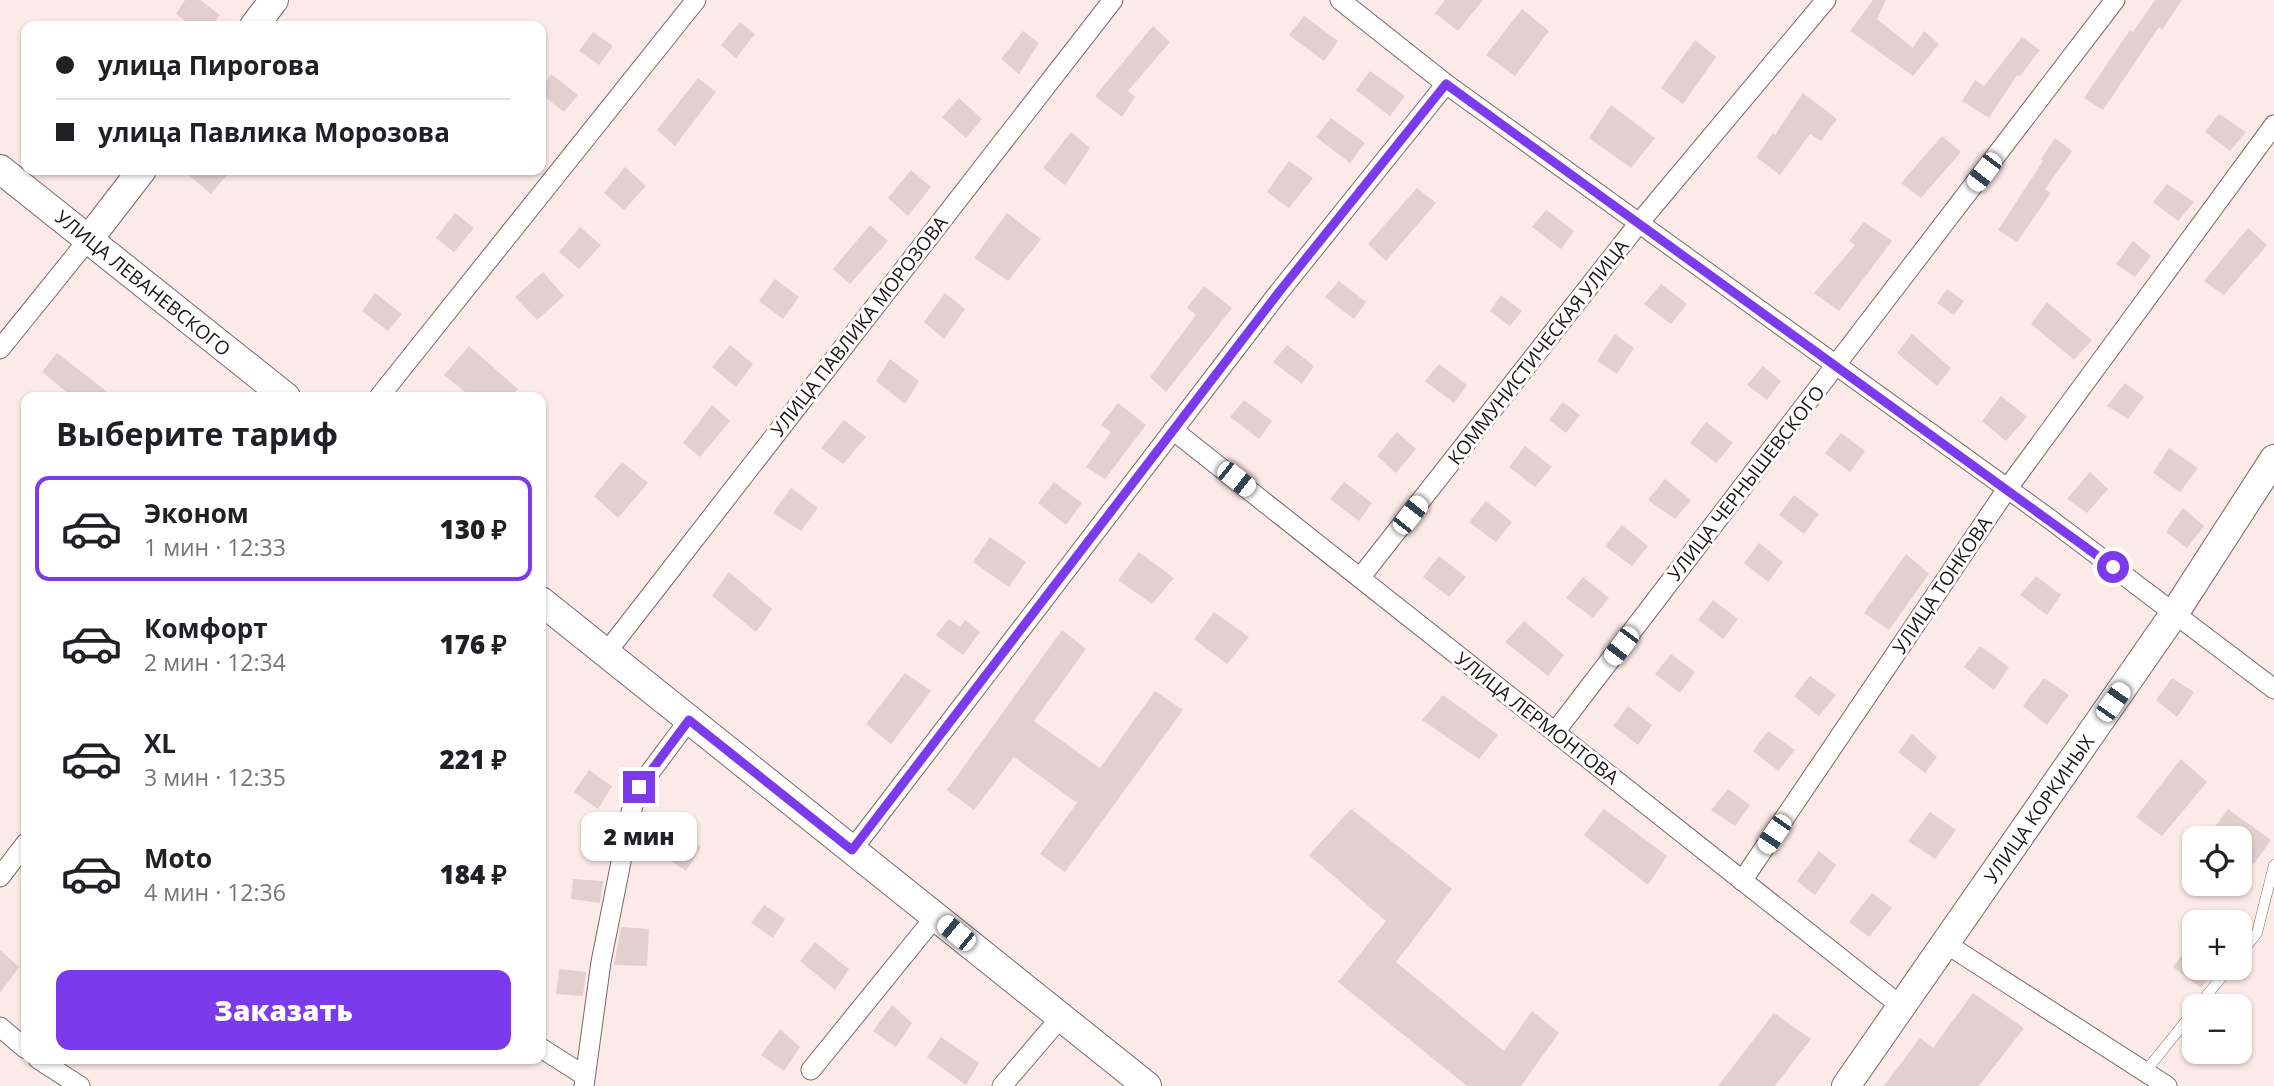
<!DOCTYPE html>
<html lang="ru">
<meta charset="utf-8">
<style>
:root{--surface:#fff;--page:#f6f6f6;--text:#202124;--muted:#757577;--line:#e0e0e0;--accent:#7c3aed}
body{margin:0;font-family:"Open Sans",sans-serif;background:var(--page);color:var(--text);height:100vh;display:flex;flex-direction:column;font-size:26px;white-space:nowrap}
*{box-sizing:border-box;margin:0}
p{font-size:23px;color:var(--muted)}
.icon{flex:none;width:38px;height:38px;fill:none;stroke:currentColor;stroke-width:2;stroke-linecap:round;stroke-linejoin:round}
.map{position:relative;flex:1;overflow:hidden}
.details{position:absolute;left:21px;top:392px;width:525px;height:672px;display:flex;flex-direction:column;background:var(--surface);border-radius:14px;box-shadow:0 2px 5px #0004}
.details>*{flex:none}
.hud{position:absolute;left:21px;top:21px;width:525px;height:154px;border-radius:14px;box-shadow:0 2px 5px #0004;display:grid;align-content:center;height:154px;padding:0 35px;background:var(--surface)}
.controls{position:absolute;left:2182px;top:826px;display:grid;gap:14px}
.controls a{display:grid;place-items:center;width:70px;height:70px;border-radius:14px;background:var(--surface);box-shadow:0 2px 5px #0004;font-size:35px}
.end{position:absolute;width:32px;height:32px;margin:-16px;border:9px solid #7c3aed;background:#fff;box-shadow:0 0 0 4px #fff}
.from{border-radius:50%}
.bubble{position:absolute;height:49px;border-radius:14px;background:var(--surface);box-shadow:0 2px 5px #0004;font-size:23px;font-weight:800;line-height:49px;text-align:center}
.car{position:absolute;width:21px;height:42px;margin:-21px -10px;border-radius:9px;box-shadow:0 0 5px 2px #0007;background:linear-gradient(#fff 24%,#345 0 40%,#fff 0 76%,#345 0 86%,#fff 0)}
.hud b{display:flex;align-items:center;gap:24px;height:66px;font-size:26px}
.hud b+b{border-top:2px solid var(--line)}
.hud i{width:18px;height:18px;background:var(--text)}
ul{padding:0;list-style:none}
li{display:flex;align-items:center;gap:21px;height:105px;margin:0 14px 10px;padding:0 21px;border:4px solid transparent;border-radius:14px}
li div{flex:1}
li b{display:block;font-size:26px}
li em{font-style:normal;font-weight:800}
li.selected{border-color:var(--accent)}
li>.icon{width:63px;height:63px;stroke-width:1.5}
h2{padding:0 35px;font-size:32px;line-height:84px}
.button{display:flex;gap:14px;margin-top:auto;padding:14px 35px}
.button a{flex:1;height:80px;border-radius:14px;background:var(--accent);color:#fff;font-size:28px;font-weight:800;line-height:80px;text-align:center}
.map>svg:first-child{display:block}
.building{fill:#e2d0cf}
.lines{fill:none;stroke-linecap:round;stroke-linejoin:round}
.lane-casing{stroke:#796969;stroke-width:11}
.street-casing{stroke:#796969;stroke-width:21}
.secondary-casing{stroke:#796969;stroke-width:30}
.lane{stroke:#fff;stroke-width:10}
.street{stroke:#fff;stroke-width:19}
.secondary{stroke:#fff;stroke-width:28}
.route{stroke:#7c3aed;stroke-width:9}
.labels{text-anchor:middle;stroke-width:6;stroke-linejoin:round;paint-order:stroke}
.street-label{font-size:19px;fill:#191313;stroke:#fff}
</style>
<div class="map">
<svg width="2274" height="1086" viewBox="0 0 2274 1086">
<rect width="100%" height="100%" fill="#fceae9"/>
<g class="building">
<polygon points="185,0 200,0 220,15 212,26 192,26 176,14"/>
<polygon points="1445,0 1483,0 1458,31 1435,13"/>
<polygon points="1873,0 1886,0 1877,19 1913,48 1924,31 1939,44 1913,76 1850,31"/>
<polygon points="2155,0 2182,0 2162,30 2159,27 2103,110 2084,98 2130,30 2133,32"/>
<polygon points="1522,9 1549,31 1515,76 1486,55"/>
<polygon points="1304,16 1338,41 1324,61 1289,35"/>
<polygon points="740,22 755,34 736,58 721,45"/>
<polygon points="1153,26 1170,42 1128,91 1135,97 1122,117 1095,96"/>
<polygon points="1023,31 1039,43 1019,74 1001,59"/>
<polygon points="593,32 613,46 599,65 579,51"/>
<polygon points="2022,37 2040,50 2020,76 2017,75 1989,118 1962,101 1975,80 1984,86"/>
<polygon points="1695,40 1716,57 1683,104 1661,88"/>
<polygon points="1370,71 1405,96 1390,116 1356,90"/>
<polygon points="551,74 578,95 564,112 541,94 541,89"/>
<polygon points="698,78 716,92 675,146 657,130"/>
<polygon points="1803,93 1837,119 1821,141 1810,134 1780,175 1756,157 1773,133 1775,135"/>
<polygon points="959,98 982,119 966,138 942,117"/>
<polygon points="1611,105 1655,138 1631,168 1589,138"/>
<polygon points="2219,114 2246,132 2230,151 2205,132"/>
<polygon points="1331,118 1365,143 1350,163 1316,137"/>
<polygon points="1071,132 1090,148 1065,185 1043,168"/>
<polygon points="1942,136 1961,152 1921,198 1901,183"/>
<polygon points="2055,138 2072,151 2045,189 2051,193 2017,242 1998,230 2043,161 2041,159"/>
<polygon points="1289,161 1313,178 1289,208 1267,192"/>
<polygon points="625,167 646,186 624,210 604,193"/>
<polygon points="183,170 231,170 211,194"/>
<polygon points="911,170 931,187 908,216 888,198"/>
<polygon points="2167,184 2194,202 2178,221 2153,202"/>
<polygon points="1417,188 1436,203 1386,261 1368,244"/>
<polygon points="1546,210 1574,231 1561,249 1532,227"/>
<polygon points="455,213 474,228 454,252 436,238"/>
<polygon points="1007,213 1041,239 1008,281 974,258"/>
<polygon points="1864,222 1892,241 1839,311 1814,293 1855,245 1849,241"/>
<polygon points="870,225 888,241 850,284 833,269"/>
<polygon points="580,227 601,245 579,269 559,252"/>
<polygon points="2248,228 2267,245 2224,295 2204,281"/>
<polygon points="2133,241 2151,256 2135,277 2116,264"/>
<polygon points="543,272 564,296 537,320 515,297"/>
<polygon points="775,279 799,297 783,319 759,301"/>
<polygon points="1339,281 1366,302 1354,319 1325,297"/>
<polygon points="1661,284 1687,304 1671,324 1644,304"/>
<polygon points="1204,286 1232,308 1166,392 1150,377 1196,315 1187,308"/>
<polygon points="1947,289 1964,301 1954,315 1937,303"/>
<polygon points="375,293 402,314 388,331 362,311"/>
<polygon points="945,293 965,309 944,339 924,322"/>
<polygon points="1501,295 1522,311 1510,326 1490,311"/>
<polygon points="2047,302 2092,340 2074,360 2031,324"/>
<polygon points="1615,334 1634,348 1617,374 1597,361"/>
<polygon points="1912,334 1951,368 1937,386 1897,353"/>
<polygon points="730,345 753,364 736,387 712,367"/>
<polygon points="1287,345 1314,366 1302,384 1273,362"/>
<polygon points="469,346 518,389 510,397 471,397 444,375"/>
<polygon points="57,353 114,397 73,397 42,372"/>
<polygon points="890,359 919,381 905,404 876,381"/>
<polygon points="1439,364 1467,385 1454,403 1425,381"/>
<polygon points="1763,366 1781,381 1767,400 1747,385"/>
<polygon points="2125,383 2144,397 2128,419 2107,406"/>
<polygon points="2001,396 2027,417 2006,441 1982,421"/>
<polygon points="1244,400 1272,421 1259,439 1230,417"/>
<polygon points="1563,402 1580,415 1566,433 1549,420"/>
<polygon points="1118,403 1146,425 1105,479 1086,467 1111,432 1101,425"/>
<polygon points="712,405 730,421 700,457 683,443"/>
<polygon points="844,420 866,437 843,464 821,448"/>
<polygon points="1706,422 1733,443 1716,463 1690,443"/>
<polygon points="1397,432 1416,449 1396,473 1377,456"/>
<polygon points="1841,433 1865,451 1850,472 1825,453"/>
<polygon points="1525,446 1552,467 1535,487 1509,467"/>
<polygon points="2169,448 2198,468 2180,492 2153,473"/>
<polygon points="622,462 648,483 618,518 594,496"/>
<polygon points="2090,472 2108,489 2087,513 2067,499"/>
<polygon points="1665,479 1691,500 1675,519 1648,500"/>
<polygon points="1054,482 1082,503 1066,525 1038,503"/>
<polygon points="1344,482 1372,503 1359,521 1330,499"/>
<polygon points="791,488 818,508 801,531 773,513"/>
<polygon points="1794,495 1819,514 1804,534 1779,515"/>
<polygon points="1486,501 1512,522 1496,542 1469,522"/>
<polygon points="2183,508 2204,526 2187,548 2166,532"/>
<polygon points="1622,525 1648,546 1632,566 1605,546"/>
<polygon points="990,537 1026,562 1009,587 973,562"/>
<polygon points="1759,543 1783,562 1768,582 1744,563"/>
<polygon points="1139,552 1174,578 1152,604 1118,580"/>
<polygon points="1906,554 1929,574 1889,630 1864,613"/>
<polygon points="1439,556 1466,577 1449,597 1423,577"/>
<polygon points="729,572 772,609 756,632 712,596"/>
<polygon points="2036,576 2061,595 2047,615 2020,595"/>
<polygon points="1583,577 1609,598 1593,618 1566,598"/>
<polygon points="1713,600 1738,619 1723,639 1698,620"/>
<polygon points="1214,612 1249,637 1227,664 1194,639"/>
<polygon points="949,619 960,627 965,620 980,632 963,655 936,635"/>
<polygon points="1524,621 1564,655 1548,676 1505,642"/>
<polygon points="1062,630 1086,649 1034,721 1100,768 1155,691 1183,710 1065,872 1040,854 1077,803 1014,757 974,810 947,790"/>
<polygon points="1980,646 2009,667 1994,690 1964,667"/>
<polygon points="1671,654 1695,672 1680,693 1655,674"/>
<polygon points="905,673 931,691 891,744 866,724"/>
<polygon points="1810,676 1836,695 1819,716 1794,696"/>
<polygon points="2044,678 2069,695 2047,725 2023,706"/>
<polygon points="2172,678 2194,692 2177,717 2156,700"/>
<polygon points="1443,695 1498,735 1479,759 1422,720"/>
<polygon points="1628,706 1652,725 1638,745 1613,726"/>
<polygon points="1768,731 1795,750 1778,771 1753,751"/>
<polygon points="1912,734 1937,757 1925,773 1898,752"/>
<polygon points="2181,759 2207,782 2162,836 2136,817"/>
<polygon points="589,770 612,786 598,809 574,792"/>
<polygon points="1728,789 1750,805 1735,826 1711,810"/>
<polygon points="1351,809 1452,889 1396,962 1504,1051 1532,1011 1559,1033 1521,1086 1467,1086 1338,982 1386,921 1309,855"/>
<polygon points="1604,809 1667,856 1648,885 1584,835"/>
<polygon points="2228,809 2271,840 2254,864 2240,853 2240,838 2219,838 2211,832"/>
<polygon points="1930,812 1956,830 1935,859 1908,841"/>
<polygon points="672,826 701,847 686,871 655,850"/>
<polygon points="1819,851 1836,865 1815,895 1797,881"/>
<polygon points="573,879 603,881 600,903 571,899"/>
<polygon points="1872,893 1892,908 1869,937 1849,922"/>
<polygon points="764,905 785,919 773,938 751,923"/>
<polygon points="621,927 649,929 647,966 614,965"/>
<polygon points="2194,939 2194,968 2217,968 2201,988 2173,967"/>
<polygon points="815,942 849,969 835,990 800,961"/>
<polygon points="0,950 19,967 0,993"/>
<polygon points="559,969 586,972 583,996 556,994"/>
<polygon points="1973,993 2024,1028 1979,1086 1884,1086 1920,1038 1933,1048"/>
<polygon points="892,1005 912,1023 896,1047 873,1031"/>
<polygon points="1774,1013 1811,1039 1775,1086 1718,1086"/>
<polygon points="780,1029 800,1047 784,1071 761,1055"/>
<polygon points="941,1037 979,1063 966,1085 927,1057"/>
</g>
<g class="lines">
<defs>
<g id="lane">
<polyline points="2240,954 2257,933 2274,865"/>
<polyline points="2198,1006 2229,968"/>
<polyline points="2145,1072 2194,1011"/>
</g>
<g id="street">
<polyline points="1340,0 1446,84 2051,520 2274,689"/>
<polyline points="0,349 88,240"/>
<polyline points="379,397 696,0"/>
<polyline points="1173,430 1901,1006"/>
<polyline points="1360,578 1639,223 1826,0"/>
<polyline points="606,653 1113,0"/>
<polyline points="1555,732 2115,0"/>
<polyline points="852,850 1279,292 1446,84"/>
<polyline points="0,877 26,843"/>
<polyline points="1742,881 2007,489 2274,125"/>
<polyline points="1945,943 2167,1086"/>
<polyline points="0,1027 26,1049"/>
<polyline points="541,1048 585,1076"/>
<polyline points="38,1059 80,1086"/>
<polyline points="811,1070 935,917"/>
<polyline points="584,1086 601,962 631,812 639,787 689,720"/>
<polyline points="1002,1086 1061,1017"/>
</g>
<g id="secondary">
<polyline points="254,26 274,0"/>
<polyline points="0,169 286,397"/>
<polyline points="88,240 142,170"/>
<polyline points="541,601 1147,1086"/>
<polyline points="1846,1086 2174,614 2274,459"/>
</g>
</defs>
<use href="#lane" class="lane-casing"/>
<use href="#street" class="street-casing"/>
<use href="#secondary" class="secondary-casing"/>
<use href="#lane" class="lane"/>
<use href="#street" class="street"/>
<use href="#secondary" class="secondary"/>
</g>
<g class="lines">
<polyline class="route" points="639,787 689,720 852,850 1279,292 1446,84 2113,567"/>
</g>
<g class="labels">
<g class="street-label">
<text transform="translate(143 283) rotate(39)" y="7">УЛИЦА ЛЕВАНЕВСКОГО</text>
<text transform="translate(859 326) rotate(-52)" y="7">УЛИЦА ПАВЛИКА МОРОЗОВА</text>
<text transform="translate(1538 352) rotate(-52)" y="7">КОММУНИСТИЧЕСКАЯ УЛИЦА</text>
<text transform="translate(1746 483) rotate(-52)" y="7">УЛИЦА ЧЕРНЫШЕВСКОГО</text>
<text transform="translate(1942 585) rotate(-56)" y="7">УЛИЦА ТОНКОВА</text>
<text transform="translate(1537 718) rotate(38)" y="7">УЛИЦА ЛЕРМОНТОВА</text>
<text transform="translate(2039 809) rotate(-55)" y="7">УЛИЦА КОРКИНЫХ</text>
</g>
</g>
</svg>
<div class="controls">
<a><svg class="icon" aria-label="locate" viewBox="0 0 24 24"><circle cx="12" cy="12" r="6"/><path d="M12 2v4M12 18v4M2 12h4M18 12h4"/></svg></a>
<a>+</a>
<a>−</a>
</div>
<i class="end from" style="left:2113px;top:567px"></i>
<i class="end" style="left:639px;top:787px"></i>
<div class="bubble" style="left:581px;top:812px;width:116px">2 мин</div>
<i class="car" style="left:1984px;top:172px;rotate:217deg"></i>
<i class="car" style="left:1236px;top:479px;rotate:128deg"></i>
<i class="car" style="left:1410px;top:515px;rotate:38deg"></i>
<i class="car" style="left:1621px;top:646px;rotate:217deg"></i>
<i class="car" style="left:2113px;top:702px;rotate:35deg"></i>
<i class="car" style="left:1774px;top:834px;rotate:214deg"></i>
<i class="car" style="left:956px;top:933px;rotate:309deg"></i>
<div class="hud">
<b><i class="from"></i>улица Пирогова</b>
<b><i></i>улица Павлика Морозова</b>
</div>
<section class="details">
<h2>Выберите тариф</h2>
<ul>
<li class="selected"><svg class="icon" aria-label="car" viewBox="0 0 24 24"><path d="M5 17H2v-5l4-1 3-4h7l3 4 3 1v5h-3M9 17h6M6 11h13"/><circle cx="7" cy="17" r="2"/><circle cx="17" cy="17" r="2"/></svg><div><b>Эконом</b><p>1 мин · 12:33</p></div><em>130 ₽</em></li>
<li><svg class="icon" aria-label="car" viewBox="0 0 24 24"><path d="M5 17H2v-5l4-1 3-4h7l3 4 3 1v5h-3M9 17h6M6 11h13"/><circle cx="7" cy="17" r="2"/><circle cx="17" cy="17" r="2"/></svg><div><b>Комфорт</b><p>2 мин · 12:34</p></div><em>176 ₽</em></li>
<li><svg class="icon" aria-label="car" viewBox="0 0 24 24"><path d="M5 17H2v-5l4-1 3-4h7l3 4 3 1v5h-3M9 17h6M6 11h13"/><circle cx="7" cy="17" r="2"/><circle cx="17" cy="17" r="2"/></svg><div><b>XL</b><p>3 мин · 12:35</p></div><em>221 ₽</em></li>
<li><svg class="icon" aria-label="car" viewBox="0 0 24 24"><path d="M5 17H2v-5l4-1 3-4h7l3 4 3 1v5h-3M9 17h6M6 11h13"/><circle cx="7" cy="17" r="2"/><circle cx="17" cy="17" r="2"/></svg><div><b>Moto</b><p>4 мин · 12:36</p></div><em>184 ₽</em></li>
</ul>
<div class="button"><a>Заказать</a></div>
</section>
</div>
